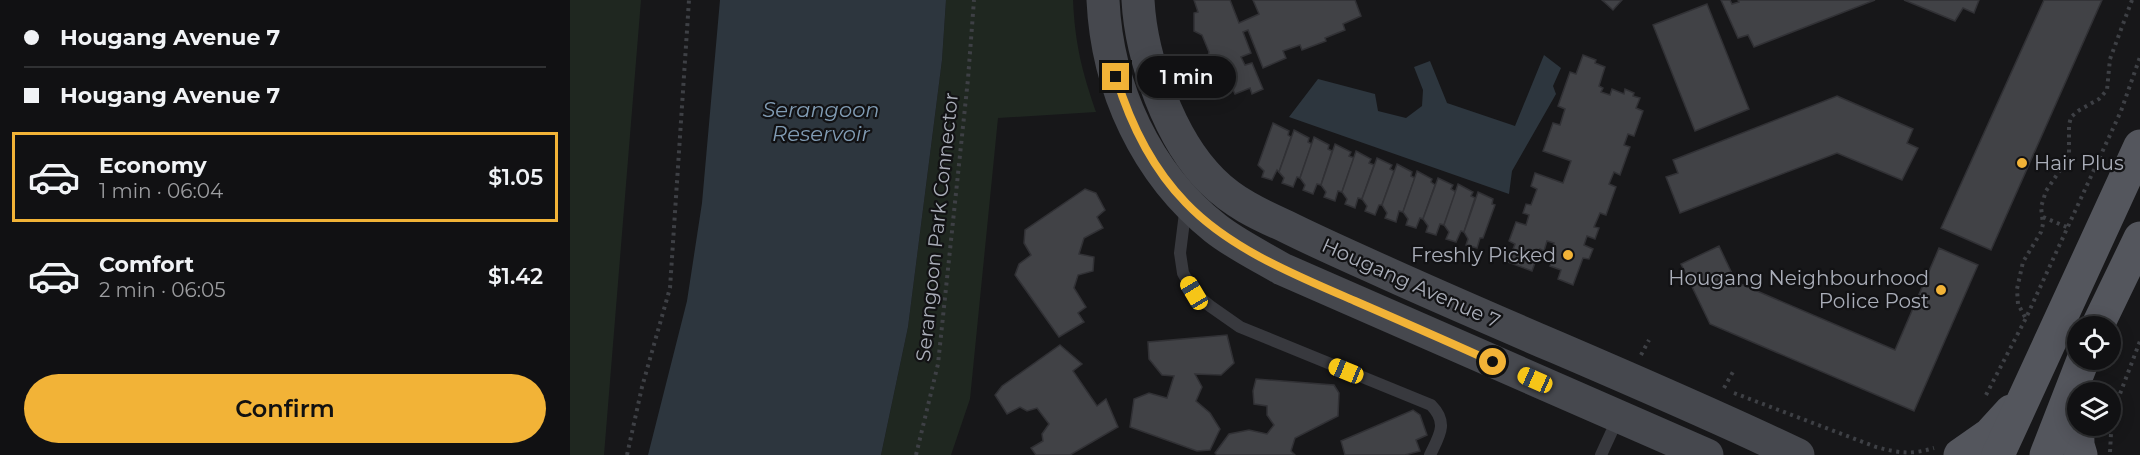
<!DOCTYPE html>
<meta charset="utf-8">
<style>
:root{--surface:#111113;--page:#1e1f21;--text:#f1f3f6;--muted:#9c9da0;--line:#303133;--accent:#f2b337}
body{margin:0;font-family:Montserrat,sans-serif;background:var(--page);color:var(--text);height:100vh;display:flex;flex-direction:column;font-size:22px;white-space:nowrap}
*{box-sizing:border-box;margin:0}
p{font-size:20px;color:var(--muted)}
.icon{flex:none;width:33px;height:33px;fill:none;stroke:currentColor;stroke-width:2;stroke-linecap:round;stroke-linejoin:round}
.map{position:relative;flex:1;overflow:hidden}
.drawer{display:flex;flex-direction:column;background:var(--surface);width:570px}
.drawer>*{flex:none}
.banner{display:grid;align-content:center;height:132px;padding:0 24px;background:var(--surface)}
.tools{position:absolute;left:1497px;top:316px;display:grid;gap:12px}
.tools a{display:grid;place-items:center;width:54px;height:54px;border-radius:50%;background:var(--surface);box-shadow:0 3px 15px #0003,0 0 0 2px var(--line);font-size:30px}
.end{position:absolute;width:27px;height:27px;margin:-14px;border:8px solid #f2b337;background:#111;box-shadow:0 0 0 3px #111}
.from{border-radius:50%}
.bubble{position:absolute;height:42px;border-radius:21px;background:var(--surface);box-shadow:0 3px 15px #0003,0 0 0 2px var(--line);font-size:20px;font-weight:600;line-height:42px;text-align:center}
.car{position:absolute;width:18px;height:36px;margin:-18px -9px;border-radius:8px;box-shadow:0 0 4px 2px #0007;background:linear-gradient(#f5c518 24%,#345 0 40%,#f5c518 0 76%,#345 0 86%,#f5c518 0)}
.banner b{display:flex;align-items:center;gap:21px;height:57px;font-size:22px}
.banner b+b{border-top:2px solid var(--line)}
.banner i{width:15px;height:15px;background:var(--text)}
ul{padding:0;list-style:none}
li{display:flex;align-items:center;gap:18px;height:90px;margin:0 12px 9px;padding:0 12px;border:3px solid transparent;border-radius:0px}
li div{flex:1}
li b{display:block;font-size:22px}
li em{font-style:normal;font-weight:600}
li.on{border-color:var(--accent)}
li>.icon{width:54px;height:54px;stroke-width:1.5}
.primary-button{display:flex;gap:12px;margin-top:auto;padding:12px 24px}
.primary-button a{flex:1;height:69px;border-radius:36px;background:var(--accent);color:#111;font-size:24px;font-weight:600;line-height:69px;text-align:center}
main{display:flex;flex:1;min-height:0}
.map>svg:first-child{display:block}
.green{fill:#1f2720}
.water{fill:#2d363e}
.building{fill:#414246;stroke:#313135;stroke-width:1.5}
.lines{fill:none;stroke-linecap:round;stroke-linejoin:round}
.path{stroke:#3e4045;stroke-width:4;stroke-dasharray:3 4.5;stroke-linecap:butt}
.lane{stroke:#38393e;stroke-width:12}
.secondary{stroke:#46484e;stroke-width:33}
.primary{stroke:#54565d;stroke-width:33}
.route{stroke:#f2b337;stroke-width:8}
.poi-dot{fill:#f2b337;stroke:#121214;stroke-width:2}
.labels{text-anchor:middle;stroke-width:4.5;stroke-linejoin:round;paint-order:stroke}
.poi-label{font-size:20px;fill:#aaaeb9;stroke:#121214;text-anchor:end}
.street-label{font-size:20px;fill:#aaaeb9;stroke:#121214}
.water-label{font-size:21px;font-style:italic;fill:#819cb4;stroke:#121214}
</style>
<main>
<section class="drawer">
<div class="banner">
<b><i class="from"></i>Hougang Avenue 7</b>
<b><i></i>Hougang Avenue 7</b>
</div>
<ul>
<li class="on"><svg class="icon" aria-label="car" viewBox="0 0 24 24"><path d="M5 17H2v-5l4-1 3-4h7l3 4 3 1v5h-3M9 17h6M6 11h13"/><circle cx="7" cy="17" r="2"/><circle cx="17" cy="17" r="2"/></svg><div><b>Economy</b><p>1 min · 06:04</p></div><em>$1.05</em></li>
<li><svg class="icon" aria-label="car" viewBox="0 0 24 24"><path d="M5 17H2v-5l4-1 3-4h7l3 4 3 1v5h-3M9 17h6M6 11h13"/><circle cx="7" cy="17" r="2"/><circle cx="17" cy="17" r="2"/></svg><div><b>Comfort</b><p>2 min · 06:05</p></div><em>$1.42</em></li>
</ul>
<div class="primary-button"><a>Confirm</a></div>
</section>
<div class="map">
<svg width="1570" height="455" viewBox="0 0 1570 455">
<rect width="100%" height="100%" fill="#171719"/>
<g class="green">
<polygon points="0,0 71,0 34,455 0,455"/>
<path d="M376 0H503C505 44 512 71 526 112L428 118 400 399 381 455H311L338 327 372 60Z"/>
</g>
<g class="water">
<polygon points="150,0 376,0 372,60 338,327 311,455 78,455 117,301 132,203"/>
<polygon points="974,55 991,68 983,86 986,94 942,171 939,194 719,117 748,79 805,94 808,111 836,118 852,106 853,90 844,67 860,61 877,103 945,126"/>
</g>
<g class="building">
<polygon points="624,0 660,0 669,23 689,14 683,0 785,0 791,16 773,24 775,30 755,38 756,41 732,50 730,45 713,51 716,58 693,68 678,30 673,32 681,53 671,57 675,65 682,63 693,89 682,94 680,88 665,94 654,70 650,72 637,60 639,52 632,35 624,31 624,13 628,12"/>
<polygon points="1032,0 1052,0 1043,10"/>
<polygon points="1151,0 1160,0 1162,4 1169,2 1168,0 1305,0 1184,47 1178,35 1168,38"/>
<polygon points="1334,0 1409,0 1404,13 1393,8 1385,21"/>
<polygon points="1474,0 1532,0 1421,250 1371,228"/>
<polygon points="1137,4 1179,109 1125,131 1083,25"/>
<polygon points="1013,55 1026,60 1025,63 1035,67 1029,86 1033,88 1031,92 1040,95 1042,89 1054,94 1055,89 1064,93 1063,96 1070,98 1066,108 1073,111 1064,136 1058,134 1054,145 1060,147 1050,175 1044,172 1039,184 1046,187 1036,215 1030,213 1024,227 1029,228 1025,239 1017,236 1014,245 1023,249 1019,259 1013,258 1003,285 988,279 991,270 980,266 986,251 982,249 984,243 977,241 974,251 970,249 962,271 938,262 945,244 939,241 946,222 956,225 959,215 953,213 956,204 961,205 967,189 961,186 965,173 993,183 1001,161 973,151 983,123 990,125 995,109 988,106 1000,72 1006,74"/>
<polygon points="1267,96 1343,129 1337,143 1348,148 1332,180 1267,153 1110,213 1096,177 1108,173 1103,160"/>
<polygon points="703,123 719,131 718,135 721,137 709,172 707,170 702,180 692,177 694,171 688,165"/>
<polygon points="724,130 739,138 738,142 742,144 730,178 727,177 723,187 712,183 714,178 709,172"/>
<polygon points="744,137 759,145 758,149 762,151 751,185 747,184 743,194 733,190 735,185 730,178"/>
<polygon points="765,144 781,152 779,156 784,158 772,192 768,191 765,201 754,197 756,192 751,185"/>
<polygon points="786,151 801,159 799,163 804,165 792,199 788,198 785,208 775,204 777,199 772,192"/>
<polygon points="807,158 822,165 820,169 824,171 812,205 809,205 805,215 795,211 797,206 792,199"/>
<polygon points="827,164 842,172 841,176 845,178 833,212 829,211 826,222 815,218 817,213 812,205"/>
<polygon points="847,171 862,179 861,182 865,185 853,219 850,218 846,228 836,225 838,219 833,212"/>
<polygon points="868,178 883,185 881,189 886,192 874,225 870,224 866,235 856,232 858,226 853,219"/>
<polygon points="888,184 903,192 901,196 905,198 894,232 891,231 886,242 876,239 879,232 874,225"/>
<polygon points="515,189 526,193 535,210 527,217 533,228 514,238 509,254 524,257 523,271 508,275 504,288 516,307 508,313 514,322 489,337 445,275 449,264 461,255 454,243 455,230"/>
<polygon points="908,192 923,199 922,204 925,205 913,238 910,238 907,248 896,245 898,239 894,232"/>
<polygon points="1149,246 1166,282 1325,350 1369,248 1408,265 1344,411 1140,324 1111,264"/>
<polygon points="657,335 664,363 651,375 625,374 632,387 626,401 640,413 650,429 640,450 627,451 560,427 564,399 579,393 597,398 604,376 592,375 579,359 578,342"/>
<polygon points="490,345 512,364 503,371 527,406 536,399 548,427 500,455 466,455 461,448 473,441 472,434 479,424 467,408 457,411 450,407 437,414 425,395 432,386"/>
<polygon points="686,379 764,385 769,393 768,416 725,438 721,451 725,455 647,455 645,453 659,434 679,430 697,434 704,425 697,415 697,406 684,404 683,391"/>
<polygon points="843,410 850,415 857,435 846,440 850,451 835,455 775,455 771,441"/>
</g>
<g class="lines">
<g class="path">
<polyline points="1473,217 1499,228"/>
<polyline points="1455,317 1448,304 1447,289 1453,262 1471,232 1473,224 1471,207 1476,191 1499,157 1499,125 1501,117 1508,111 1529,99 1537,90 1540,59 1562,0"/>
<polyline points="1071,355 1079,340"/>
<polyline points="1154,388 1164,370"/>
<path d="M1164 393 1306 447C1329 453 1341 455 1364 448"/>
<polyline points="1416,395 1456,318 1551,111 1570,57"/>
<polyline points="1540,452 1542,415 1570,341"/>
<polyline points="57,455 72,387 100,288 119,0"/>
<polyline points="346,455 368,364 398,79 404,0"/>
</g>
<g class="lane">
<path d="M616 205 610 253 613 273 624 293 640 306 670 327 861 405C879 423 869 436 860 455"/>
<polyline points="1031,455 1048,418"/>
</g>
<g class="secondary">
<path d="M533 0C537 88 576 173 645 228 665 244 690 256 712 269L1137 455"/>
<path d="M568 0C571 58 600 140 642 181 663 202 688 214 715 226 743 240 772 253 801 266 943 331 1088 388 1228 455"/>
</g>
<g class="primary">
<polyline points="1527,327 1570,238"/>
<polyline points="1507,395 1508,445 1511,455"/>
<polyline points="1390,455 1420,434 1441,411"/>
<polyline points="1428,455 1570,146"/>
<polyline points="1476,455 1513,360"/>
</g>
</g>
<g class="lines">
<path class="route" d="M546 77C560 123 582 168 616 203 660 249 727 276 785 301 831 321 877 341 923 362"/>
</g>
<g class="poi-dot">
<circle cx="1452" cy="163" r="6"/>
<circle cx="998" cy="255" r="6"/>
<circle cx="1371" cy="290" r="6"/>
</g>
<g class="labels">
<g class="poi-label">
<text x="1464" y="170" text-anchor="start">Hair Plus</text>
<text x="986" y="262">Freshly Picked</text>
<text x="1359" y="285">Hougang Neighbourhood<tspan x="1359" dy="23">Police Post</tspan></text>
</g>
<g class="street-label">
<text transform="translate(367 227) rotate(-84)" y="7">Serangoon Park Connector</text>
<text transform="translate(841 283) rotate(24)" y="7">Hougang Avenue 7</text>
</g>
<g class="water-label">
<text x="251" y="117">Serangoon<tspan x="251" dy="24">Reservoir</tspan></text>
</g>
</g>
</svg>
<div class="tools">
<a><svg class="icon" aria-label="locate" viewBox="0 0 24 24"><circle cx="12" cy="12" r="6"/><path d="M12 2v4M12 18v4M2 12h4M18 12h4"/></svg></a>
<a><svg class="icon" aria-label="layers" viewBox="0 0 24 24"><path d="M12 4l9 5-9 5-9-5zM3 14l9 5 9-5"/></svg></a>
</div>
<i class="end from" style="left:923px;top:362px"></i>
<i class="end" style="left:546px;top:77px"></i>
<div class="bubble" style="left:567px;top:56px;width:99px">1 min</div>
<i class="car" style="left:624px;top:293px;rotate:329deg"></i>
<i class="car" style="left:776px;top:371px;rotate:292deg"></i>
<i class="car" style="left:965px;top:380px;rotate:294deg"></i>
</div>
</main>
